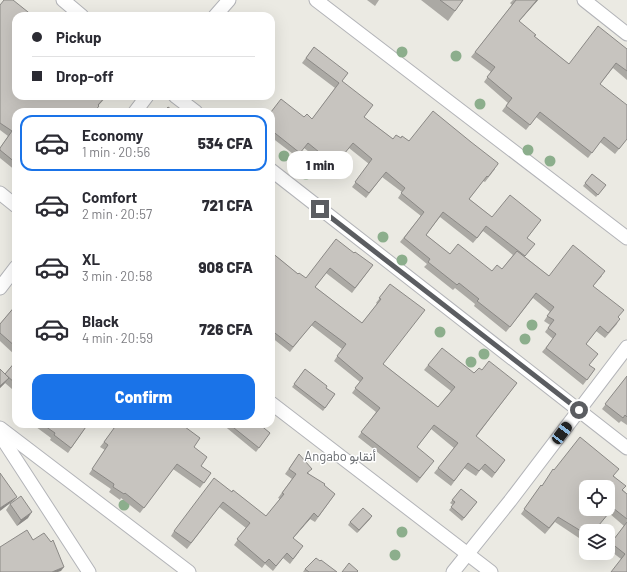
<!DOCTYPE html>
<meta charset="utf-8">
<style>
:root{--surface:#fff;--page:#f7f7f7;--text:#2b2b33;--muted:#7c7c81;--line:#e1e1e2;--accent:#1a73e8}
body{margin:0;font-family:Barlow,Vazirmatn,sans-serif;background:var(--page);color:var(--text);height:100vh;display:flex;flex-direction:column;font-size:15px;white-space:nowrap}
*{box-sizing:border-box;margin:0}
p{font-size:13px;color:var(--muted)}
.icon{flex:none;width:22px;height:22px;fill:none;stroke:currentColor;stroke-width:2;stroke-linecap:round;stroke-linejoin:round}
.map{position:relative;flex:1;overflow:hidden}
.side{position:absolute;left:12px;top:108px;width:263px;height:320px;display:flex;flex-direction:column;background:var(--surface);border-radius:12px;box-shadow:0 4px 16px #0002}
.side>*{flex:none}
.guide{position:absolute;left:12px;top:12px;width:263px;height:88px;border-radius:12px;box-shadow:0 4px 16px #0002;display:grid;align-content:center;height:88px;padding:0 20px;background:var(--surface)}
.controls{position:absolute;left:579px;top:480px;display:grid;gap:8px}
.controls a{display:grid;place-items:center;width:36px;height:36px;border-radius:8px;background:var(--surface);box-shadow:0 4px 16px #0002;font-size:20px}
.end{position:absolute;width:18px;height:18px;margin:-9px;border:5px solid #5b5d61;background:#fff;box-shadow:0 0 0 2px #fff}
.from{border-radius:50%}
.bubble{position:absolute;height:28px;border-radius:12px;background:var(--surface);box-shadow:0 4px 16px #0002;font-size:13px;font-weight:800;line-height:28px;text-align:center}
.car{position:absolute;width:12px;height:24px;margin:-12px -6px;border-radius:5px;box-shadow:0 0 3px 1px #0007;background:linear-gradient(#222 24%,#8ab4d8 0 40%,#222 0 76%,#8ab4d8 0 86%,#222 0)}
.guide b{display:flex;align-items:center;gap:14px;height:38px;font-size:15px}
.guide b+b{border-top:1px solid var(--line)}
.guide i{width:10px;height:10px;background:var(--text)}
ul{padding:7px 0 0;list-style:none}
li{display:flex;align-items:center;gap:12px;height:56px;margin:0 8px 6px;padding:0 12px;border:2px solid transparent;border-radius:12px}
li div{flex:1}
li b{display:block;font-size:15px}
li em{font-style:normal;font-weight:800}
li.on{border-color:var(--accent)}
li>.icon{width:36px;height:36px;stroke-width:1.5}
.action{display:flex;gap:8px;margin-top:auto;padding:8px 20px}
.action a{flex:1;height:46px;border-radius:12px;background:var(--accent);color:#fff;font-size:16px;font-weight:800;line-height:46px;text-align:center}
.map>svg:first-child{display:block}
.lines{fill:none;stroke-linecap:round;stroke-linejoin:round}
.minor-casing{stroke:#b3b4b8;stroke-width:15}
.minor{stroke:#fff;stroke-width:13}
.tree{fill:#8cae8c}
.wall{fill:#aba9a4;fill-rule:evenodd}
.shaded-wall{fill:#8b8986}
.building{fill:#c7c4bf;stroke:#8b8986;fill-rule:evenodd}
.route{stroke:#5b5d61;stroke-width:5}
.labels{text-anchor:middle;stroke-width:3;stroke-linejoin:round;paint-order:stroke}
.neighbourhood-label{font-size:13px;fill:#6c6f73;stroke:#fff}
</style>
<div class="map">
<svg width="627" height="572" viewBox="0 0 627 572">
<rect width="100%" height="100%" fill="#ebeae3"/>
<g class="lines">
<defs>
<g id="minor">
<polyline points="63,0 82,16"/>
<polyline points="316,0 627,238"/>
<polyline points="584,0 627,34"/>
<polyline points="215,16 229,0"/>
<polyline points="175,96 196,112"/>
<polyline points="135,112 147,96"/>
<polyline points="271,170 627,448"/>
<polyline points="0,193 16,206"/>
<polyline points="0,288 16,267"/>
<polyline points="271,403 491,572"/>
<polyline points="0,428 189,572"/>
<polyline points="0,435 89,572"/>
<polyline points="453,572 510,501 627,347"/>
</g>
</defs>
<use href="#minor" class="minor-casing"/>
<use href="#minor" class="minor"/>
</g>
<g class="tree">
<circle cx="402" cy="52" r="5.5"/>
<circle cx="456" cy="56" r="5.5"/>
<circle cx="480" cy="104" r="5.5"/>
<circle cx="528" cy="150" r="5.5"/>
<circle cx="284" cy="156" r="5.5"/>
<circle cx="550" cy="161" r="5.5"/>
<circle cx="306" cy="174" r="5.5"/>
<circle cx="383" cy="237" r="5.5"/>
<circle cx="402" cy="260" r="5.5"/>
<circle cx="532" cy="325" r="5.5"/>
<circle cx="440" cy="332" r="5.5"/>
<circle cx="525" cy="339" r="5.5"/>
<circle cx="484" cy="354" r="5.5"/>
<circle cx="471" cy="362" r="5.5"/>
<circle cx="124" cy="505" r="5.5"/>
<circle cx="402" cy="532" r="5.5"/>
<circle cx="395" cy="555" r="5.5"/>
</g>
<g class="wall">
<polygon points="367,0 379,0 375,6"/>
<polygon points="421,0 463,0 448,21"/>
<polygon points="513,0 538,0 519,21 534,36 569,64 627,49 627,80 613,68 600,84 627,139 615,154 600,142 588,158 536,117 526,130 502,111 508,103 484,82 491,72 471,57 512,5 510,3"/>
<polygon points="0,5 16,96 107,96 98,106 16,112 16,171 0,158 0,148 8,136 0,130"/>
<path d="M314 47 342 81 369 110 364 117 393 139 401 138 495 169 485 182 483 181 469 199 492 217 541 220 527 238 525 257 549 276H602L593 286 619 317 617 324 605 338 596 331 586 344 589 365 595 369 583 385 542 352 553 339 545 332 550 325 544 321 550 312 533 298 506 332 474 306 475 304 455 288 453 290 424 267 427 264 400 242 421 216 398 198 402 192 382 177 366 198 352 187 369 164 349 148 332 170 304 148 297 157 271 137V112L312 119 335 88 302 63ZM440 217 473 243 483 231 513 255 502 269 492 271 450 254 426 235Z"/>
<polygon points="592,174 606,185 596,197 583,186"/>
<polygon points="271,252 298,274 306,278 354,253 373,265 352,293 326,273 315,287 362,323 377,304 376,303 390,284 383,364 438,407 451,391 424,370 428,365 474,373 482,370 517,383 476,437 505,460 492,478 481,469 476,476 464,468 451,486 434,473 454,448 431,429 417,447 430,466 417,483 358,437 376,412 352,393 360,382 334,361 342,349 311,325 290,352 271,337"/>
<polygon points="16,305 16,356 0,341 0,324"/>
<polygon points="16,361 16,384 12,389 5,383 0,388 0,369 5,374"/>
<polygon points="305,369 326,388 335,394 323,411 292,387"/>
<polygon points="627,376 627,425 621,421 619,423 602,409"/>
<polygon points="32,424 88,424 68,453 50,440 51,438"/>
<polygon points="108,424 181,424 194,447 201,466 211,473 200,488 173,469 140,513 121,498 120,500 109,492 111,489 89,474 105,450 100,447 114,429"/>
<polygon points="222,424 259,424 270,433 256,452"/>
<polygon points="299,454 309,474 335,494 315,522 310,519 293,538 299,552 290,564 283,558 273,571 265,564 262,568 234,545 246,528 219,507 187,549 171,536 174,531 232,492 266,516 280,499 278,498 292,479 285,474"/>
<polygon points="554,470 614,476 623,490 627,494 627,572 621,559 608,549 608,547 624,526 609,513 586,531 586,541 585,542 555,522 545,534 521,514 541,485 542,486"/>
<polygon points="461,489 477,502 462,521 449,510 453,505 450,503"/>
<polygon points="10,504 28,518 17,526 6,510"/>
<polygon points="370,519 357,533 348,525 350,522"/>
<polygon points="320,561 337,572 303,572 305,569"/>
</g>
<g class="shaded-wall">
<polygon points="537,0 538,0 515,26 519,21"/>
<polygon points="9,378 4,384 0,388 0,386"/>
<polygon points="17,497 13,501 0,511 0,508"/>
<polygon points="32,512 28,518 17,526 21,520"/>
<polygon points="314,513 310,519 289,543 293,538"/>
<polygon points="372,516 370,519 357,533 359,530"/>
<polygon points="64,567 61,571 58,572 51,572"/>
</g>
<g class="building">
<polygon points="4,0 13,0 33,16 16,16 16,96 106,96 98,105 99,106 94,112 16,112 16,163 0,150 0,148 12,131 0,123 0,5"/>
<polygon points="440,0 463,0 455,11"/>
<polygon points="516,0 537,0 519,21 536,35 534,36 569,64 598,26 627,49 627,71 616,63 600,84 627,105 627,139 619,149 604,137 592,153 540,112 530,125 506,106 512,98 487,77 495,67 475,52"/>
<polygon points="314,47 348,73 342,81 373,105 364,117 393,139 396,135 401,138 402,136 409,141 433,111 471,142 498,163 498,164 488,177 487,176 469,199 492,217 510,195 541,220 527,238 535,244 525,256 486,226 477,238 443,212 426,235 450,254 458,244 492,271 497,265 502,269 517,251 549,276 573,245 605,271 593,286 624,310 618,317 620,319 608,333 600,326 586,344 598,354 589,365 595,369 587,380 546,348 556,334 548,328 554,320 547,316 554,307 536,293 510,327 477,301 479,299 459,283 457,285 428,262 430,259 404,238 424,212 401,193 405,188 386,172 369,193 355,182 372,159 353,143 335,165 308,143 300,153 271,130 271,112 281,99 304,117 307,114 312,119 339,83 306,58"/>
<polygon points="168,107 175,112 164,112"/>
<polygon points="592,174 606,185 598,195 585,183"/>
<polygon points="336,239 354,253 355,252 373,265 355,288 330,268 315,287 362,323 381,299 379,298 390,284 425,310 383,364 438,407 455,387 428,365 442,348 474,373 479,368 482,370 489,361 517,383 476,436 505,460 495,473 485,464 479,471 468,463 454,481 438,468 458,443 434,425 417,447 434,461 420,478 361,432 380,408 355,388 363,378 337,356 346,344 315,321 293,347 271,330 271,307 274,302 271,299 271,252 298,274 299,273 306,278"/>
<polygon points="16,305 16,347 0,333 0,324"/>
<polygon points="16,361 16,384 5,374"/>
<polygon points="0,369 9,378 0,386"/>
<polygon points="305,369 327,386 326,388 335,394 325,408 294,384"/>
<polygon points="627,376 627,417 625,415 623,418 605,404"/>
<polygon points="42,424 88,424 71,448 54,435 55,433"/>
<polygon points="117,424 181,424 200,438 194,447 207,457 201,466 211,473 204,483 177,464 144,508 125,493 124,494 113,487 114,484 92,469 108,445 104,442"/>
<polygon points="229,424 259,424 270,433 259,448"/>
<path d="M580 437 619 469 613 476 626 486 622 490 627 494V519L613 508 594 531H586V534L558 517 549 528 524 509 541 485 542 486 553 469 554 470ZM586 487H608V509H586Z"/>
<polygon points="299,454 312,469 307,473 325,484 324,485 335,494 318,517 314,513 293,538 303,546 293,559 287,553 276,566 269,559 265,563 237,539 250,523 223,502 191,543 174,531 214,478 232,492 233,490 266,516 284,494 282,493 296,474 289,469"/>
<polygon points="0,473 17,497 0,508"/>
<polygon points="461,489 477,502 464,518 451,507 455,502 452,500"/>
<polygon points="21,496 32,512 21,520 10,504"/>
<polygon points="363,508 372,516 359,530 350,522"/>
<polygon points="627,522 627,572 611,572 625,554 611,543"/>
<polygon points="27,530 33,540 44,533 51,542 53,540 64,567 52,572 0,572 0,547"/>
<polygon points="316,558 320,561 321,560 337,572 309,572 305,569"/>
<polygon points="349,563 358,571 357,572 342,572"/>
</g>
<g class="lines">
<polyline class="route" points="320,209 579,410"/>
</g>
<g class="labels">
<g class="neighbourhood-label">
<text x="340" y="461">Angabo أنقابو</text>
</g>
</g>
</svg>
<div class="controls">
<a><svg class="icon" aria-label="locate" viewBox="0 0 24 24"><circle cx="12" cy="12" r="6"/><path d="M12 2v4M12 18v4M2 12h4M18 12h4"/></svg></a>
<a><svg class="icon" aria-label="layers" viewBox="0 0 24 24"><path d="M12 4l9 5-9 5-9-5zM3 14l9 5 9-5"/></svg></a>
</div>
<i class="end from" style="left:579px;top:410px"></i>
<i class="end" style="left:320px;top:209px"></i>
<div class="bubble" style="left:287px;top:151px;width:66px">1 min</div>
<i class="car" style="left:562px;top:433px;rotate:37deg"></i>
<div class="guide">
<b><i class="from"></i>Pickup</b>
<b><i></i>Drop-off</b>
</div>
<section class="side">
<ul>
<li class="on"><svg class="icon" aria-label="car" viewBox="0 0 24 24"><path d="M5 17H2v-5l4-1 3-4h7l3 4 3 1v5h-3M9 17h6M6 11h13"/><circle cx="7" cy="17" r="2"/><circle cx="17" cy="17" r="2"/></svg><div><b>Economy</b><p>1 min · 20:56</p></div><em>534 CFA</em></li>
<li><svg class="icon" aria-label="car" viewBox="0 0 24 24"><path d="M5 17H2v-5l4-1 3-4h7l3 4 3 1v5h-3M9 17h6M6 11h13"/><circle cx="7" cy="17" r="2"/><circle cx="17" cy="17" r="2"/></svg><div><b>Comfort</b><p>2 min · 20:57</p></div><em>721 CFA</em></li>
<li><svg class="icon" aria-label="car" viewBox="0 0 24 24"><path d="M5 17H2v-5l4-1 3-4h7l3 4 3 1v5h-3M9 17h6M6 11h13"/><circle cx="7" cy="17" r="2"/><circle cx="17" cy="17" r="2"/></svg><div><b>XL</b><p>3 min · 20:58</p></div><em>908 CFA</em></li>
<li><svg class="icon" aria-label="car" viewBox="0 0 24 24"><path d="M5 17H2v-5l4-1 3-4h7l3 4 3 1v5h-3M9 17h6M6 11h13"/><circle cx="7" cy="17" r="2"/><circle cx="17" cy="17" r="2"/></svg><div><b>Black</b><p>4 min · 20:59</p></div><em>726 CFA</em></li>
</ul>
<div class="action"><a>Confirm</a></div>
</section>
</div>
